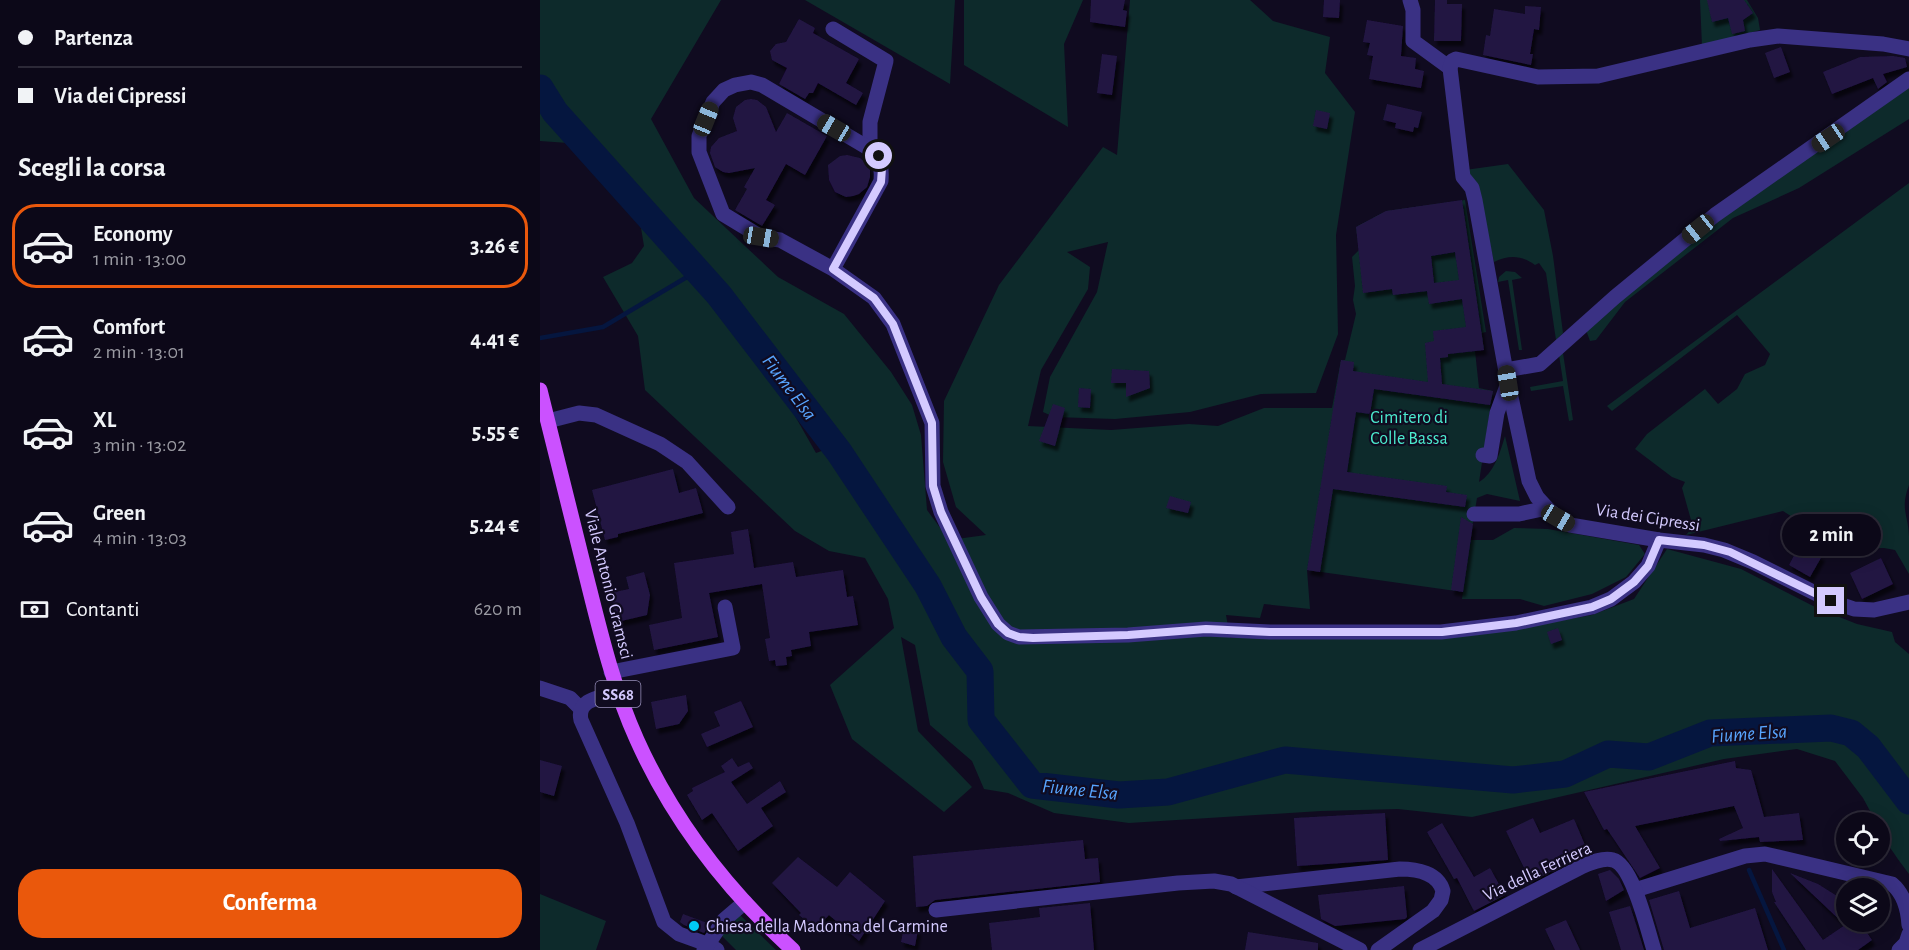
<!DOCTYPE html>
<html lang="it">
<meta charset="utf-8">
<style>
:root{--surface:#0c0818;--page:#151121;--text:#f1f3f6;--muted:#9a9aa2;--line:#2c2937;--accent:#ea580c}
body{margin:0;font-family:"Alegreya Sans",sans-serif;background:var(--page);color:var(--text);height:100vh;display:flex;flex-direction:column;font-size:22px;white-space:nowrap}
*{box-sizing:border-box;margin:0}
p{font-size:20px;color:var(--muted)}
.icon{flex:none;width:33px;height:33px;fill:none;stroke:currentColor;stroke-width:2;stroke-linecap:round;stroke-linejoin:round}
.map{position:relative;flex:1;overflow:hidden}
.sheet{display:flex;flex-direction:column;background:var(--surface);width:540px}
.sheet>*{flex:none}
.hud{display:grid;align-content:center;height:132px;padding:0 18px;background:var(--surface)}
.fabs{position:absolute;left:1296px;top:812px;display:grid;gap:12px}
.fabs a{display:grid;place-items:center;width:54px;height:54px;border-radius:50%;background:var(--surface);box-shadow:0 3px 15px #0003,0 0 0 2px var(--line);font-size:30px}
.end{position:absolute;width:27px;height:27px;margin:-14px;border:8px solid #d4caff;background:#111;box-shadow:0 0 0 3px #111}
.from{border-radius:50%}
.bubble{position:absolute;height:42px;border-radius:21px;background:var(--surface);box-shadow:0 3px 15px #0003,0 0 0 2px var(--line);font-size:20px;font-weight:600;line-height:42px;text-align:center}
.car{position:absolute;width:18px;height:36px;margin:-18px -9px;border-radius:8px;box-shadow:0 0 4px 2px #0007;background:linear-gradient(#222 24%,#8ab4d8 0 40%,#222 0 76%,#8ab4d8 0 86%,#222 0)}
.hud b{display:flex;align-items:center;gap:21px;height:57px;font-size:22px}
.hud b+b{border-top:2px solid var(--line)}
.hud i{width:15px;height:15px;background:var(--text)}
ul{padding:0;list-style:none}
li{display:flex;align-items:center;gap:18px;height:84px;margin:0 12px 9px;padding:0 6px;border:3px solid transparent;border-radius:24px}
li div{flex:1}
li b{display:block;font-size:22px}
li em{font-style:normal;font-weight:600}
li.active{border-color:var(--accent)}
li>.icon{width:54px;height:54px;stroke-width:1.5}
h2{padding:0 18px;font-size:27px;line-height:72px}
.pay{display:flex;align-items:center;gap:15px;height:66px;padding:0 18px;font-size:22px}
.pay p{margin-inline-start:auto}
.cta{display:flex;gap:12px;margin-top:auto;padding:12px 18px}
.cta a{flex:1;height:69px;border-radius:24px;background:var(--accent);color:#fff;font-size:24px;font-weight:600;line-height:69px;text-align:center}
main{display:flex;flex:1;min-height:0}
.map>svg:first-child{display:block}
.green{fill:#0d2a2b;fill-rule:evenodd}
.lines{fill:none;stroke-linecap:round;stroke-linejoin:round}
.stream{stroke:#05163f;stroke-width:4.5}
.river{stroke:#05163f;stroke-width:27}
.building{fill:#221543;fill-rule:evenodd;filter:url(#shadow)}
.minor{stroke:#3a3184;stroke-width:15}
.major{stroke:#cb51ff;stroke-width:15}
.route{stroke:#d4caff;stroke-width:8}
.poi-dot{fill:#00caf5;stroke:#100b20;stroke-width:2}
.labels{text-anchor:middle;stroke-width:4.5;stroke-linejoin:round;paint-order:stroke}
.shield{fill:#100b20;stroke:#9991bc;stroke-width:1.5}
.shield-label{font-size:16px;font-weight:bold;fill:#d4caff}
.park-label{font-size:18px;fill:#4beace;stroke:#100b20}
.street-label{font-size:18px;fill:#d4caff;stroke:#100b20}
.poi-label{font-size:18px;fill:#d4caff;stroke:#100b20;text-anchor:start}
.water-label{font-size:20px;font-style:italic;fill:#58a5ff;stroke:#100b20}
</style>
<main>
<section class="sheet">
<div class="hud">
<b><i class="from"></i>Partenza</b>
<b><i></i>Via dei Cipressi</b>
</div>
<h2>Scegli la corsa</h2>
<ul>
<li class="active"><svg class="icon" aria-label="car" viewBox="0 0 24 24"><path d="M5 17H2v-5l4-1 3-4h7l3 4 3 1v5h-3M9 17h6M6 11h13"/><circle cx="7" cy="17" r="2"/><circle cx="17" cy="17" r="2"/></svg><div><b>Economy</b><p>1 min · 13:00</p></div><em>3.26 €</em></li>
<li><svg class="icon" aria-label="car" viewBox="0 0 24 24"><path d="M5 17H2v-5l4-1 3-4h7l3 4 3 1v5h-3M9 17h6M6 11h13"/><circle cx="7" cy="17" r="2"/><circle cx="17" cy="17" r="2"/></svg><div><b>Comfort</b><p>2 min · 13:01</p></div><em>4.41 €</em></li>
<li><svg class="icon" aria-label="car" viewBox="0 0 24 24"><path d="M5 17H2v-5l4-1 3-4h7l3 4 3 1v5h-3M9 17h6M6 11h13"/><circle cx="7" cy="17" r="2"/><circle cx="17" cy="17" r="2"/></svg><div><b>XL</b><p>3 min · 13:02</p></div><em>5.55 €</em></li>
<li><svg class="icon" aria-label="car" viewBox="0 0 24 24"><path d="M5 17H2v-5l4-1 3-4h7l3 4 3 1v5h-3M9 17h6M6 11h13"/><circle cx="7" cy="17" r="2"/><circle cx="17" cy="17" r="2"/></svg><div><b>Green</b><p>4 min · 13:03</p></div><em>5.24 €</em></li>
</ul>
<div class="pay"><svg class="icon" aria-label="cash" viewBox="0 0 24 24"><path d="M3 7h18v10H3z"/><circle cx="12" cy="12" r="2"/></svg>Contanti<p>620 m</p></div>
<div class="cta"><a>Conferma</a></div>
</section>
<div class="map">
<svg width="1369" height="950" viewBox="0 0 1369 950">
<defs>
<filter id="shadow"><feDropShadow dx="3" dy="5" stdDeviation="1.5" flood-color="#0009"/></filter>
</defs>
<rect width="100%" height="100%" fill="#100b20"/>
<g class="green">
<path d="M0 0H181L111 119 154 198 238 277 304 314 351 372 372 405 381 435 387 510 409 540 446 535 416 507 403 462 404 401 459 285 563 147 577 155 590 0H710L733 21 790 37 785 73 815 112 796 235 798 334 776 393 721 394 650 412 575 419 514 417 503 412 510 377 557 292 568 242 527 252 550 267 548 289 501 370 488 426 571 430 649 424 678 426 724 408H792L801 360H805L816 314 813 300 815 286 812 257 819 250 816 227 846 211 925 200 946 332 942 333 944 350 935 351 939 388 953 391 939 482C954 473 960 453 965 436L980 501 947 494 937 498 930 540H953L974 528 1008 529 1099 545 1105 554 1086 577 1052 594 1004 606 980 599H922L923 592 767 570 770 609 724 604 720 618 686 615 690 638 965 631 1052 615 1094 599 1127 549 1201 569 1279 609 1317 624 1352 632 1355 642 1369 654V874C1360 861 1340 838 1340 822H1336L1323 798 1295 761 1257 749 1184 759 932 817 858 809 781 811 589 823 514 813 468 793 444 789 432 761 390 725 375 645 361 637 378 731 432 787 404 812 312 739 290 685 354 628 348 599 325 558 289 551 255 531 105 390 98 336 63 277 92 263 104 246 101 228 93 215 28 143 0 141ZM226 344 298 445 276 453 217 349Z"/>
<polygon points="265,0 415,0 410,84"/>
<polygon points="424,0 543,0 524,44 528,127 424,65"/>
<polygon points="1160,0 1207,0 1218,18 1220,30 1162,46"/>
<polygon points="1369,86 1369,119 1259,188 1193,218 1085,302 1056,340 1050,341 1046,330 1179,216"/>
<path d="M968 164 1004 210 1013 256 1023 333 1016 340 1006 273 999 263 995 265C981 255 969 255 954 262L938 190 925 170Z"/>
<path d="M1369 183V485C1360 510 1368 513 1369 536 1369 549 1369 562 1369 574L1355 550 1344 548H1300L1243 511 1146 535 1153 527 1142 488 1145 482 1132 477 1095 449 1107 434 1165 389 1178 404 1197 389 1205 374 1225 365 1230 354 1197 315 1072 411 1067 406Z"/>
<polygon points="966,271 975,272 982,278 972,280 982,350 979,350 968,280 958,282 959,277"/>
<polygon points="1023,353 1033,420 1029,421 1023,386 991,391 990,387 1023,381 1019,355"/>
<polygon points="0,894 66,921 56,950 0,950"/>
<polygon points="200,915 236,950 196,950 181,935"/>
</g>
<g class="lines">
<g class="stream">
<polyline points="0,338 63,327 157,271"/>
<polyline points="1209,870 1244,950"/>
</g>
<polyline class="river" points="0,88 15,112 179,295 299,452 388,586 414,637 440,671 441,720 492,785 579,795 628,792 745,760 973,780 1025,774 1068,754 1109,757 1170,733 1291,728 1311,733 1328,747 1369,801"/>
</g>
<g class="building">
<polygon points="551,0 585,0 583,10 587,11 585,27 550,22"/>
<polygon points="784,0 800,0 799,18 783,17"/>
<polygon points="895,0 907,0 907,4 922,4 921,41 894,41"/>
<polygon points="1167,0 1204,0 1213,13 1203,20 1205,31 1192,34 1188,18 1172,22"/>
<polygon points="985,6 1001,7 999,30 994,29 990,54 993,54 991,65 943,55 946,35 950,36 954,9 985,14"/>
<polygon points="259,19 275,28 273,33 319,59 306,83 323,93 316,105 278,83 273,93 269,93 265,99 239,84 247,68 232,60 230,51 236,44 246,42"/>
<polygon points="827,20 863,26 861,56 876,58 875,69 884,71 881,88 829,79 833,56 827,55 830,43 823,42"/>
<polygon points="1241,47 1250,72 1234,78 1225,53"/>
<polygon points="562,54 577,56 572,95 557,93"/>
<polygon points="1353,56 1365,58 1367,67 1343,74 1347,82 1338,89 1333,78 1292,94 1283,72 1320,57"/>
<polygon points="211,99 217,100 226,107 236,132 247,113 287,136 265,175 246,164 226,200 235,205 222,226 195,210 207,189 204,187 215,168 189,173 183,172 175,167 170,153 171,147 179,138 197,131 193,118 196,107 205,100"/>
<polygon points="847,104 882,112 878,128 874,127 873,132 855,128 856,123 843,120"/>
<polygon points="776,110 790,113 787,129 773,126"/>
<polygon points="307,155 320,158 326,163 330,170 330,177 327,187 319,194 313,196 306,197 295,192 289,180 288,165 300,156"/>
<path d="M922 200 944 350 908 354V357L900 358 902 384 953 391 950 405 834 389 830 414 816 412 807 472 907 486 906 492 927 495 925 507 793 489 780 572 767 570 801 360 814 362 813 371 888 382 885 343 894 341 893 331 926 327 922 299 889 304 887 291 853 295 852 289 823 293 816 227 846 211ZM915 252 919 280 894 283 891 256Z"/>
<polygon points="572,369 609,371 610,388 586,397 586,383 571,383"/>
<polygon points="539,388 551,389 550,408 538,407"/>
<polygon points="513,404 525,408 515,446 499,441"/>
<polygon points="133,469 139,493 156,488 163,513 78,534 78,537 65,540 52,490"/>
<polygon points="630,496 651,502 648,513 626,508"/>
<polygon points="921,517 933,524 923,592 911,590"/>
<polygon points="208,529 214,568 253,562 256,577 303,570 307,597 313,596 318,625 269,632 271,646 251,650 252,656 246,657 247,665 236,666 235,660 229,661 225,639 230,638 222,584 169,593 178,637 114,650 109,625 142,618 134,563 194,554 191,532"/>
<polygon points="1259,546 1268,551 1269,549 1282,556 1270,577 1249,565"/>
<polygon points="1341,558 1353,584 1322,599 1310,573"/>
<polygon points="104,572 110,595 107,615 77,622 70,593 89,589 86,577"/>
<polygon points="1018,628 1022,640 1011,644 1007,632"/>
<polygon points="146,695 148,711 139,724 116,729 111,702"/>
<polygon points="201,701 213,727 167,747 161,734 180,726 174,712"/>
<polygon points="192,758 198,767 209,762 213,768 191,782 207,804 240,781 246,792 221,808 233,826 198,851 172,813 162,820 147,795 153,791 152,788 185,772 181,766"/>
<polygon points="0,760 22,766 14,796 0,792"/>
<polygon points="1195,761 1196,768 1211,770 1224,817 1259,813 1263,840 1220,842 1219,837 1180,841 1179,839 1203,828 1194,806 1095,826 1120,868 1100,878 1067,829 1064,830 1044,792"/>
<polygon points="845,813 848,860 757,866 754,818"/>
<polygon points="993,818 1000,833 1034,819 1045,845 1030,851 1035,859 991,882 966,831"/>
<polygon points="902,823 934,877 950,868 965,895 934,911 917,878 914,879 887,832"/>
<polygon points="543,840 545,859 558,858 560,882 395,900 387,906 376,907 373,856"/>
<polygon points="258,857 297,887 310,872 345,901 319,941 289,915 276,929 259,915 261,913 232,883"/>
<polygon points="1232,869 1283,940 1305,925 1250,873 1278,884 1297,896 1305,883 1306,883 1306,924 1312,921 1319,921 1332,940 1318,950 1266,950 1234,902 1236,902 1232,892"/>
<polygon points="1070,870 1079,879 1084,890 1066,901 1058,874"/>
<polygon points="864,886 867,917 865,919 795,926 781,919 778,895"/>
<polygon points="1139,891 1150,928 1215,908 1228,950 1124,950 1109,900"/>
<polygon points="550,903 554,950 452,950 449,923 500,917 499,908"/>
<polygon points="1090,906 1094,918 1104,950 1081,950 1078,940 1069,912"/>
<polygon points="143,914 170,924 164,933 144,925 140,922"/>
<polygon points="1026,920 1040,950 1015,950 1005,929"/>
<polygon points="364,927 378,930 375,946 361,942"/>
<polygon points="708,932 778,943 778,950 705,950"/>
</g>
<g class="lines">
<g class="minor">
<polyline points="870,0 873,10 873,41 910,68"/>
<polyline points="293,29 346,61 330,122 330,149"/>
<polyline points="1369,49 1343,44 1238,36 1210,40 1058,76 998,77 916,59 912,61 910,68 923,177 932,188 935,200 968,383 989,481 997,497 1007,508 1018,518 1030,525 1119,540 1164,545 1184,550 1213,562 1291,601 1314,609 1334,610 1369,602"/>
<path d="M293 269 341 181C342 167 341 159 330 149L222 85 211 82 195 85 184 90 173 102 159 136V152L183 214 221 237 240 240 293 269 334 298 353 324 392 423 393 486 401 512 441 597 458 624 468 633 479 637 588 635 666 629 730 632H901L976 623 1052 607 1071 599 1094 582 1108 566 1119 540"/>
<polyline points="966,370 1000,364 1075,297 1175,215 1369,79"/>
<polyline points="8,421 39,413 56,415 120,444 147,462 188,507"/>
<polyline points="943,455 950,456 957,413 968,383"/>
<polyline points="934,514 979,514 1007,508"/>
<polyline points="71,672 193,648 185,607"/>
<polyline points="0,688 30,698 40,708"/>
<path d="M78 692C62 697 36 699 41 720L87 823 124 922 139 934 167 944 177 950"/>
<path d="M696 887 860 869C877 869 898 873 903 891L901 900 893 911 838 950"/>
<path d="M1095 890 1205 856 1225 854 1352 884C1364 894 1368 910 1369 925"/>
<polyline points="396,910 638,883 674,881 691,884 820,950"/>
<polyline points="164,950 184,920 205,902"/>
<path d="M880 950 1041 867C1050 863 1063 857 1073 860 1093 865 1108 932 1114 950"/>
<polyline points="1359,950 1366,943 1369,934"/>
</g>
<path class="major" d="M0 390C15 452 31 513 46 575 60 631 73 687 97 740 133 820 188 891 253 950"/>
</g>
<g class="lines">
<polyline class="route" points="339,156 342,168 341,182 293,269 334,298 353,324 392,423 393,486 401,512 441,597 458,624 468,633 479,637 493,638 588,635 666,629 730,632 902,632 976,623 1052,607 1071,599 1094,582 1108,566 1119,540 1164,545 1190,552 1291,601"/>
</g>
<circle class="poi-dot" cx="154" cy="926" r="6"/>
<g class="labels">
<rect class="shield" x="55.5" y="681" width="45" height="26" rx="4.5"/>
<g class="shield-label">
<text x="78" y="700">SS68</text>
</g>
<g class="park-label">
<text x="869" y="423">Cimitero di<tspan x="869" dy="21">Colle Bassa</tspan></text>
</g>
<g class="street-label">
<text transform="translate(1108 517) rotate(9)" y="6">Via dei Cipressi</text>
<text transform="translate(69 584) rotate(76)" y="6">Viale Antonio Gramsci</text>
<text transform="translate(997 871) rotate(-25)" y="6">Via della Ferriera</text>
</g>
<g class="poi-label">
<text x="166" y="932">Chiesa della Madonna del Carmine</text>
</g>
<g class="water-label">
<text transform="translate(250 387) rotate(53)" y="7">Fiume Elsa</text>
<text transform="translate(1209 733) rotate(-4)" y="7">Fiume Elsa</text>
<text transform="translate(540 789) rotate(6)" y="7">Fiume Elsa</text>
</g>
</g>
</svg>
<div class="fabs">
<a><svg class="icon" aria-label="locate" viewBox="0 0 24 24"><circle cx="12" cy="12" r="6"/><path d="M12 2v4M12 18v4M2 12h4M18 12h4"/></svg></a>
<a><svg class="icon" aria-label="layers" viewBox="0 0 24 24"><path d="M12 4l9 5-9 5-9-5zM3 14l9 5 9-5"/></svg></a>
</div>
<i class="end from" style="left:339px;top:156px"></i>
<i class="end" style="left:1291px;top:601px"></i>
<div class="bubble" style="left:1242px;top:514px;width:99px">2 min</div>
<i class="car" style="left:166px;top:119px;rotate:22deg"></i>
<i class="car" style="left:294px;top:128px;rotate:300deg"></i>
<i class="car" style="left:1288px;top:138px;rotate:236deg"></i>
<i class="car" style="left:1158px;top:229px;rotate:231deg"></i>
<i class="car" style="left:221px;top:237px;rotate:99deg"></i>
<i class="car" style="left:968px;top:383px;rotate:351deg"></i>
<i class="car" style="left:1018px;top:518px;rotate:120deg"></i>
</div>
</main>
